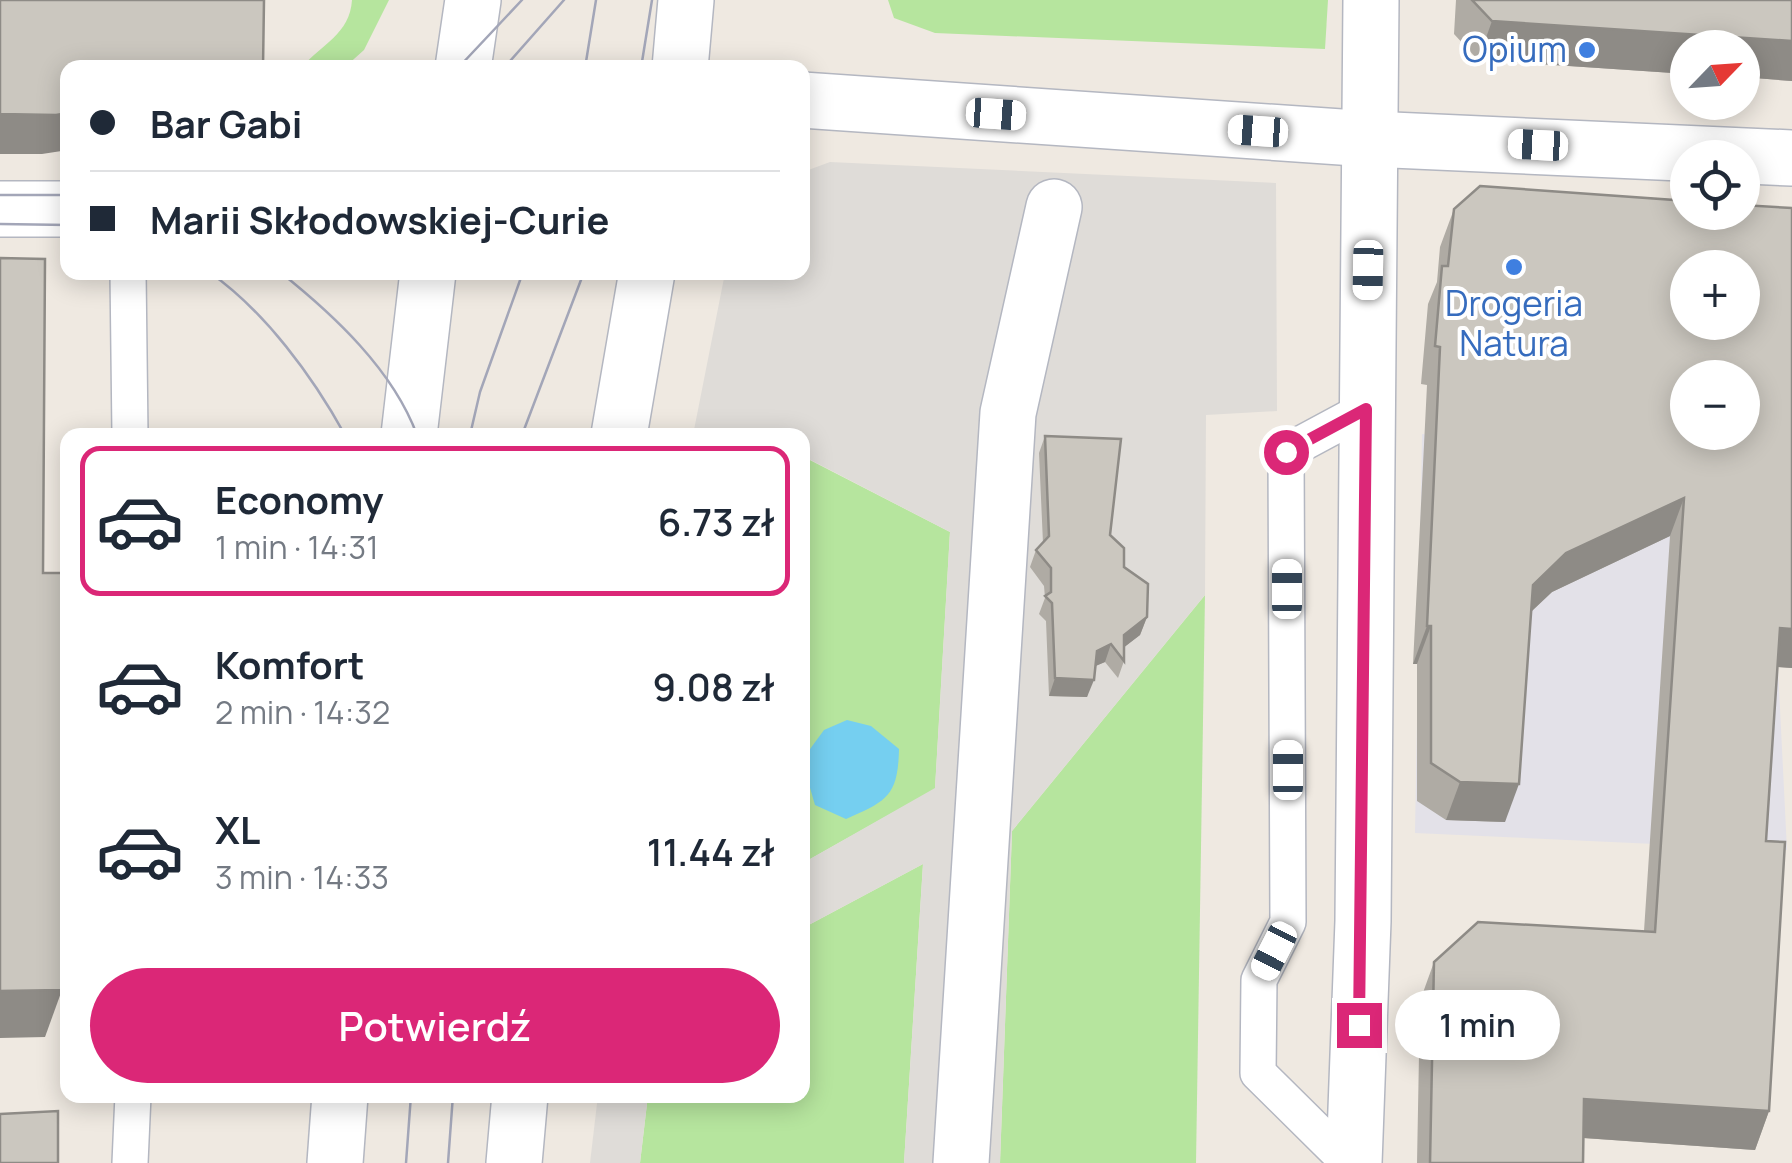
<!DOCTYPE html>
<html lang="pl">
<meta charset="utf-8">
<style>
:root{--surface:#fff;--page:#f2f2f3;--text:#1f2937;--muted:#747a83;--line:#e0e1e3;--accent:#db2777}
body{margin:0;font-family:Manrope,sans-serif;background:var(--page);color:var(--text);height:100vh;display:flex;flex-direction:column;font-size:38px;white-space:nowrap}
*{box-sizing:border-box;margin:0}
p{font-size:32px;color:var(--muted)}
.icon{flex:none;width:55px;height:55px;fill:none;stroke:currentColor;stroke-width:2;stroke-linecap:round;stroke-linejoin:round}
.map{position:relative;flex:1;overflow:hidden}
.sheet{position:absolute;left:60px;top:428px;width:750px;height:675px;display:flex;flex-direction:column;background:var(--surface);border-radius:20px;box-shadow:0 5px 25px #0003}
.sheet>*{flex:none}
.top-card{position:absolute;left:60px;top:60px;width:750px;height:220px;border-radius:20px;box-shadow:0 5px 25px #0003;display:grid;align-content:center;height:220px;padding:0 30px;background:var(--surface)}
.needle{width:65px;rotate:65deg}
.tools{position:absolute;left:1670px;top:30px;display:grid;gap:20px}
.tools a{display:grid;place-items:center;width:90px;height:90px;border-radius:50%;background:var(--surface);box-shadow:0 5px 25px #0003;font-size:50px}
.end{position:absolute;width:45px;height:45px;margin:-22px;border:12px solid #db2777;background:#fff;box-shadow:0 0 0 5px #fff}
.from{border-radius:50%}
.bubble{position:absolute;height:70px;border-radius:35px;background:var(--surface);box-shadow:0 5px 25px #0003;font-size:32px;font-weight:600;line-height:70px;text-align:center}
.car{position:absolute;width:30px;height:60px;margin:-30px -15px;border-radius:12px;box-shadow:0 0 8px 2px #0007;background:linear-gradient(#fff 24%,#345 0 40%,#fff 0 76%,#345 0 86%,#fff 0)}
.top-card b{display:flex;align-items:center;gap:35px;height:95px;font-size:38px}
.top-card b+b{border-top:2px solid var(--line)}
.top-card i{width:25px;height:25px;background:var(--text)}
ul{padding:18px 0 0;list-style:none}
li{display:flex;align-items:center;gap:30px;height:150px;margin:0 20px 15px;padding:0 10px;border:5px solid transparent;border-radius:20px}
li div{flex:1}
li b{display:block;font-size:38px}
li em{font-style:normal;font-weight:600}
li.active{border-color:var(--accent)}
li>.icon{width:90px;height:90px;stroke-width:1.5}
.cta{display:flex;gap:20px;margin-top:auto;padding:20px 30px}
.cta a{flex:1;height:115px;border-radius:60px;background:var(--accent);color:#fff;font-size:40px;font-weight:600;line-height:115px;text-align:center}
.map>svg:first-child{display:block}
.industrial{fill:#e3e1e8}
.green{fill:#b6e59e}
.plaza{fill:#dfdcd8}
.water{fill:#75cff0}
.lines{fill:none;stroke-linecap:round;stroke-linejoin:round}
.lane-casing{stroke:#b4b7c1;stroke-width:38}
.street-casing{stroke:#b4b7c1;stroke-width:58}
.secondary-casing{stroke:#b4b7c1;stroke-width:58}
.lane{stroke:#fff;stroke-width:35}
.street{stroke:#fff;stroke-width:55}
.secondary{stroke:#fff;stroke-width:55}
.tram{stroke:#a3a6b8;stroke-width:2.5}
.wall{fill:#afaba4}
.shaded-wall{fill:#8e8b86}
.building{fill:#cbc7bf;stroke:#8e8b86;stroke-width:2.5;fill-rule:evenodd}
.route{stroke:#db2777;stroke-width:12}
.shop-dot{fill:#3f7fe0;stroke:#fff;stroke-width:4}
.labels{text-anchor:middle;stroke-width:8;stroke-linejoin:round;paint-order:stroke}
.shop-label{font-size:35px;fill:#366cbe;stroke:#fff;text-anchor:end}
</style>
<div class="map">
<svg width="1792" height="1163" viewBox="0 0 1792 1163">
<rect width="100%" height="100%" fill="#efe9e1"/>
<polygon class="industrial" points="1422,434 1768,466 1787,850 1415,833"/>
<g class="green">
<path d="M352 0H389L364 50 345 67H302C321 45 350 34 352 0Z"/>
<polygon points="888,0 1328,0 1325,49 935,33 894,18"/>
<polygon points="802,456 950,532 935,789 803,863"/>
<polygon points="1205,595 1196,1163 1000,1163 1012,831"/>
<polygon points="923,864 904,1163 640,1163 648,1095 802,1095 803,928"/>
</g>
<g class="plaza">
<polygon points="830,162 1276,183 1277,411 1206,415 1205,595 1012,831 1000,1163 904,1163 923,864 803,928 803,863 935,788 950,532 803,456 802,435 693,435 725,273 802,272 803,172"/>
<polygon points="598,1095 648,1095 640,1163 590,1163"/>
</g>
<path class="water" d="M847 720 871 726 899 749C898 796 887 801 846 819L815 805 802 760 824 730Z"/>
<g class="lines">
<defs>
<g id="lane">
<polyline points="128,272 130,435"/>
<polyline points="130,1163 133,1095"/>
<polyline points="1349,1163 1258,1073 1259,980 1288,922 1286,452 1366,409"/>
</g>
<g id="street">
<polyline points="0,209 68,209"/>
<polyline points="961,1163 1008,413 1054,207"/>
<polyline points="1354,1163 1363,921 1371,0"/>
</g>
<g id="secondary">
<polyline points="463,68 473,0"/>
<polyline points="680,68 686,0"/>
<polyline points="802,100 1370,139 1792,158"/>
<polyline points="409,435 428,272"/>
<polyline points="619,435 647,272"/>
<polyline points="335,1163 340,1095"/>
<polyline points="514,1163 520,1095"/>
</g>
</defs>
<use href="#lane" class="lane-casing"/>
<use href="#street" class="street-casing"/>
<use href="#secondary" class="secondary-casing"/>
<use href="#lane" class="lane"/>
<use href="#street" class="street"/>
<use href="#secondary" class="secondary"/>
<g class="tram">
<polyline points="458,68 522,0"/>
<polyline points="504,68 564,0"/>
<polyline points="585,68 596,0"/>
<polyline points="641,68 652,0"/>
<polyline points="0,195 68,195"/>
<polyline points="0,224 68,225"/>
<path d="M209 272C265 311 313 377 345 435"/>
<path d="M280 272C334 315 393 370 417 435"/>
<polyline points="470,435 480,392 523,272"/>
<polyline points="522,435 584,272"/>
<polyline points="406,1163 411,1095"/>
<polyline points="448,1163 453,1095"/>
</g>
</g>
<g class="wall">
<polygon points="1456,0 1792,0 1792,81 1742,77 1742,48 1688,48 1688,74 1478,60 1454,34"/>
<polygon points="1792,208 1792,668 1778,667 1766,841 1769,1111 1755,1150 1583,1138 1583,1163 1417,1163 1420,1001 1434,962 1644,931 1670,536 1552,592 1531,612 1505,822 1446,820 1417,801 1417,664 1413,664 1427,385 1421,384 1428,304 1437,282 1440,247 1454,209"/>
<polygon points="1045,436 1110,535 1147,617 1140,635 1124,647 1124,661 1118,678 1105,662 1095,666 1087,697 1049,696 1046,621 1039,614 1045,598 1044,586 1030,567 1036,550 1043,543 1039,453"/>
</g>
<g class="shaded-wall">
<polygon points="1492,21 1792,41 1792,81 1742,77 1742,48 1688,48 1688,74 1478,60"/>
<polygon points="68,113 68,150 42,154 0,154 0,114"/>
<polygon points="1684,498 1670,536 1552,592 1519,623 1533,585 1566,553"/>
<polygon points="1147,617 1140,635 1118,652 1124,635"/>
<polygon points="1427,626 1431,626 1417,664 1413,664"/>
<polygon points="1780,628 1792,629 1792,668 1767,666"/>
<polygon points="1111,644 1105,662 1091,668 1097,651"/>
<polygon points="1055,678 1094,680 1087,697 1049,696"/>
<polygon points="1460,782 1519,784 1505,822 1446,820"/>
<polygon points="62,990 45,1037 0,1038 0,991"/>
<polygon points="1584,1099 1769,1111 1755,1150 1570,1137"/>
</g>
<g class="building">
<polygon points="0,0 264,0 263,68 68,68 68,113 56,115 0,114"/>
<polygon points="1472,0 1792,0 1792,41 1492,21"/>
<path d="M1480 186 1688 201V212H1742V205L1792 208V629L1780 628 1766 841 1785 842 1769 1111 1584 1099 1583 1163H1430L1434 962 1478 922 1655 932 1684 498 1566 553 1533 585 1519 784 1460 782 1431 763V626H1427L1440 347 1435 346 1442 266H1448L1454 209ZM1688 268H1742V322H1688ZM1688 378H1742V432H1688Z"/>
<polygon points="0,258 45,259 43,573 64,573 62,990 0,991"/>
<polygon points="1045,436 1121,439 1110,535 1124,548 1124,567 1148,584 1147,617 1124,635 1124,661 1111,644 1097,651 1094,680 1055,678 1052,603 1045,596 1051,592 1051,568 1036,550 1049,536"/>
<polygon points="58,1111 58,1163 0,1163 0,1114"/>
</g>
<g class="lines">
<polyline class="route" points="1286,452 1366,409 1359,1025"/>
</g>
<g class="shop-dot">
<circle cx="1587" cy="50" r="10"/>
<circle cx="1514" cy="267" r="10"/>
</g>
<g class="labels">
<g class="shop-label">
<text x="1567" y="62">Opium</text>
<text x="1514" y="316" text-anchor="middle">Drogeria<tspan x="1514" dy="40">Natura</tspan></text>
</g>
</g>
</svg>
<div class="tools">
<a><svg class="needle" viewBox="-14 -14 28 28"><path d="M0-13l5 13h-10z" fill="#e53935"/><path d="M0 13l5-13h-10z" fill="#747a83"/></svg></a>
<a><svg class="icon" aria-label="locate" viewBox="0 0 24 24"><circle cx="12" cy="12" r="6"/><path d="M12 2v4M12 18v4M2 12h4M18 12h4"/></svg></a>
<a>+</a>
<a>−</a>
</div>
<i class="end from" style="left:1286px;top:452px"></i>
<i class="end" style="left:1359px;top:1025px"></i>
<div class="bubble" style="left:1395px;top:990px;width:165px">1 min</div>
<i class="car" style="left:996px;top:114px;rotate:94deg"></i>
<i class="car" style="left:1258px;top:131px;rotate:274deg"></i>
<i class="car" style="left:1538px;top:145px;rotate:273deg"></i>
<i class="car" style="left:1368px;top:270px;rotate:181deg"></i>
<i class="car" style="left:1287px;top:589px;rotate:0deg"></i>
<i class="car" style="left:1288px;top:770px;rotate:0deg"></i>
<i class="car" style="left:1274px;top:951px;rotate:207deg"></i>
<div class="top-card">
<b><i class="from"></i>Bar Gabi</b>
<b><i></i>Marii Skłodowskiej-Curie</b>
</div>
<section class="sheet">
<ul>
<li class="active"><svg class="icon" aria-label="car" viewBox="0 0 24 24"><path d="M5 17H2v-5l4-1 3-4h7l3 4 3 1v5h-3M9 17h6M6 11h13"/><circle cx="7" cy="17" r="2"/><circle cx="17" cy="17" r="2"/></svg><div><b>Economy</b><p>1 min · 14:31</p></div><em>6.73 zł</em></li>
<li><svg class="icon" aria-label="car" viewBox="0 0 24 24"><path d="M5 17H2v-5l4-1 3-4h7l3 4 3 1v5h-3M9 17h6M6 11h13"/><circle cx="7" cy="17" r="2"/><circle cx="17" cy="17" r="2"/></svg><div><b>Komfort</b><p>2 min · 14:32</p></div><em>9.08 zł</em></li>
<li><svg class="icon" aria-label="car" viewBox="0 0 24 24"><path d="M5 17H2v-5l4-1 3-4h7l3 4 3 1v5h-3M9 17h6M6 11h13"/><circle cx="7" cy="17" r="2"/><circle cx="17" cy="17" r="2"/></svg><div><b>XL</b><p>3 min · 14:33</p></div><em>11.44 zł</em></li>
</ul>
<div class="cta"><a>Potwierdź</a></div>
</section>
</div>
